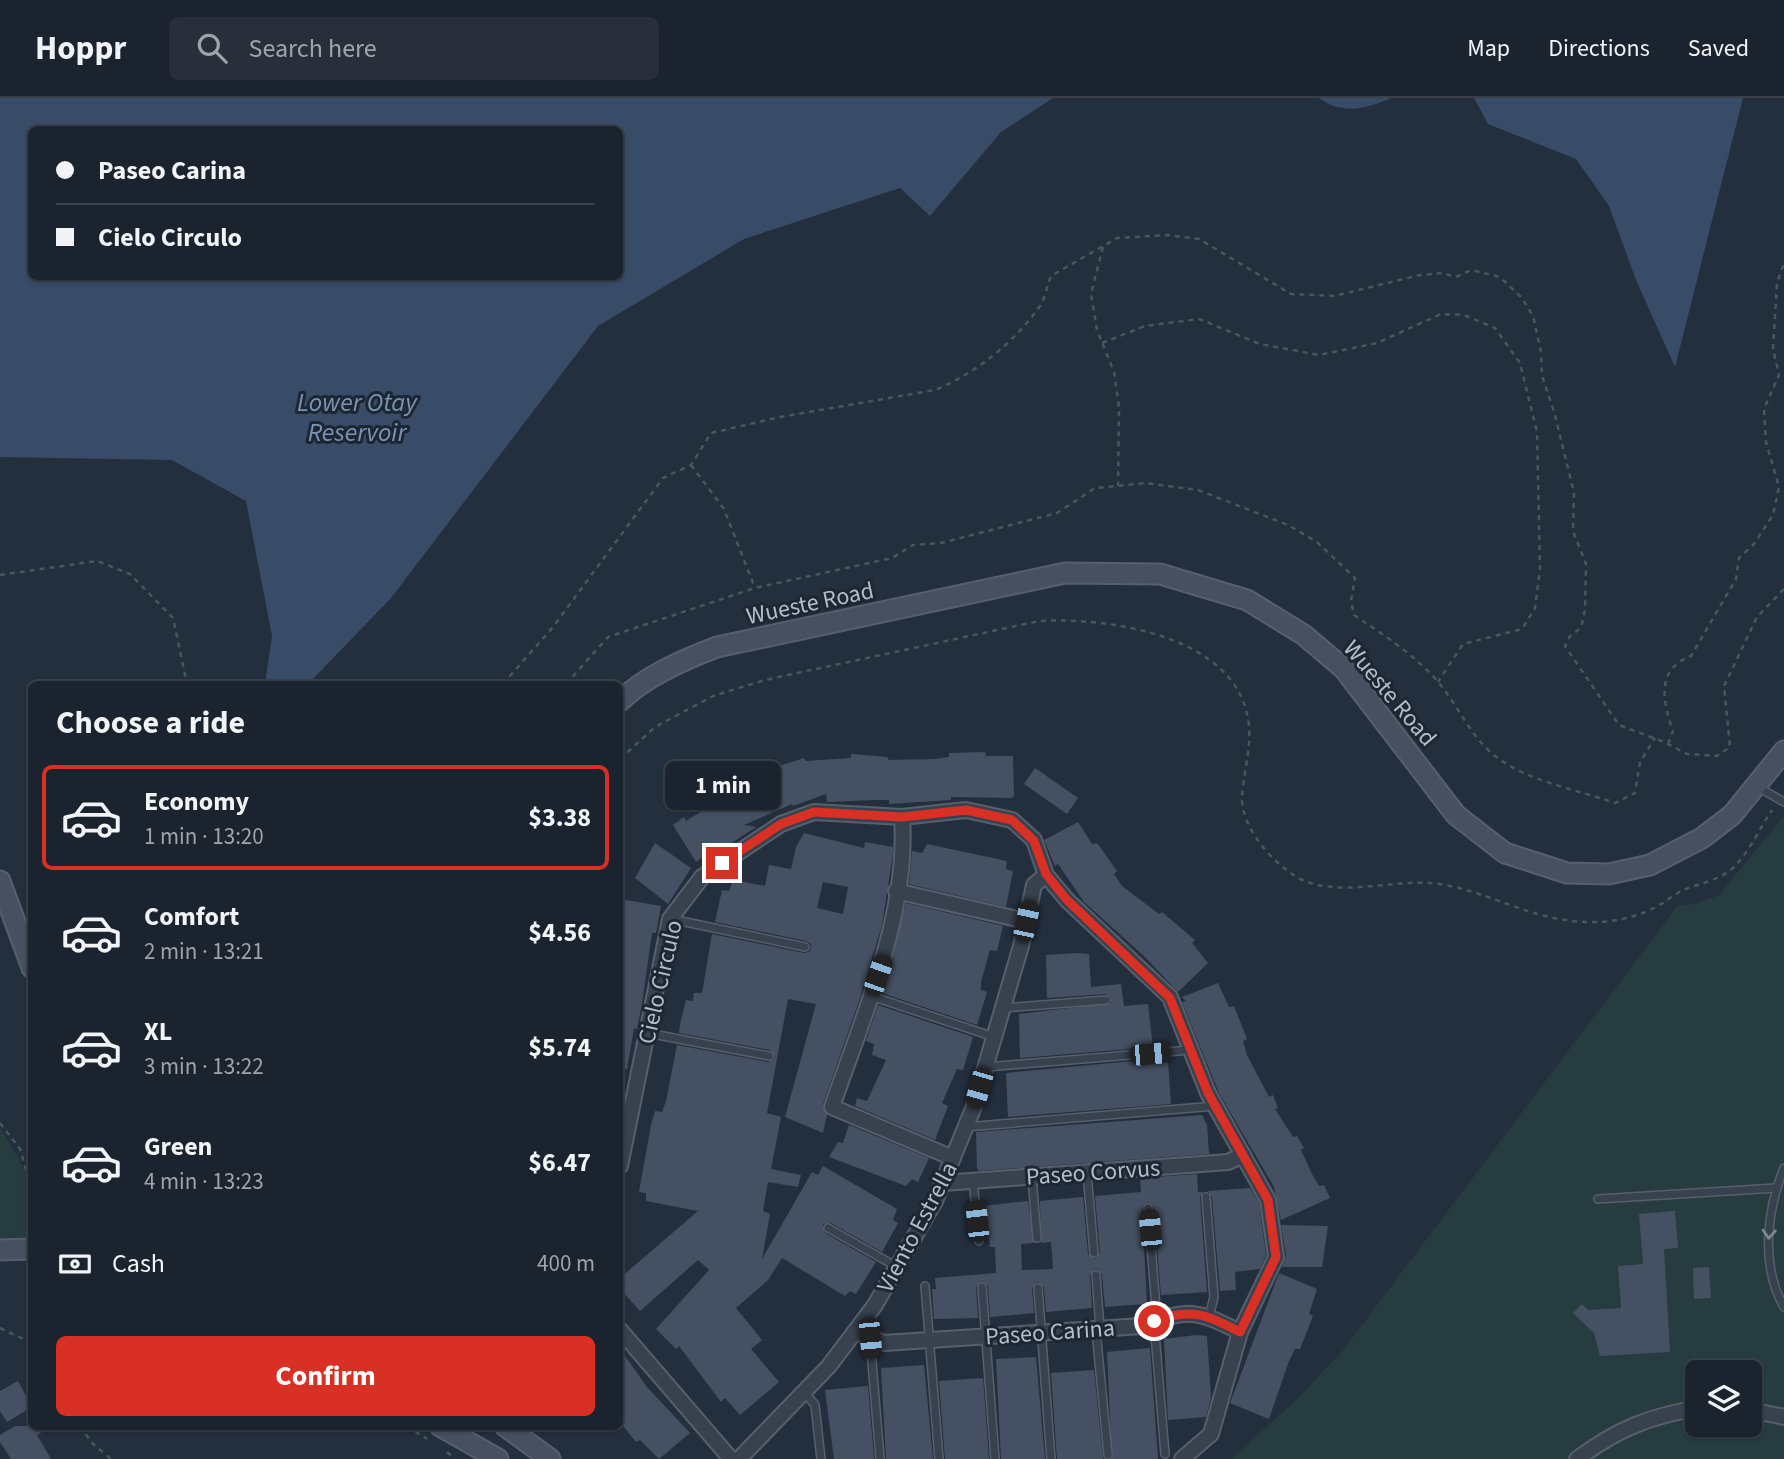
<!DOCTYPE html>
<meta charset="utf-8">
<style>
:root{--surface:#1b232e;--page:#282f3a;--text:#f1f3f6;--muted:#a0a4aa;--line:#39404a;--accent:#d93025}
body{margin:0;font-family:"Source Sans 3",sans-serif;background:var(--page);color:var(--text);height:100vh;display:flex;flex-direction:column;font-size:26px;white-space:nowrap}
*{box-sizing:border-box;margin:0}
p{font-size:23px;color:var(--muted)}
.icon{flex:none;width:38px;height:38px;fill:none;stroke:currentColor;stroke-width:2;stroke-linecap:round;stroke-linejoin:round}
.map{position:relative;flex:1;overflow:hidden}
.side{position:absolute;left:28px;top:583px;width:595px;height:749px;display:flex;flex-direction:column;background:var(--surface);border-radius:10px;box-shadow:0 2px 5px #0004,0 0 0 2px var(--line)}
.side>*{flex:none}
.guide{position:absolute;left:28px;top:28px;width:595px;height:154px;border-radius:10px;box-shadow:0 2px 5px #0004,0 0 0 2px var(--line);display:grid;align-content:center;height:154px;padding:0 28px;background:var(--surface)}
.fabs{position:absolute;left:1685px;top:1262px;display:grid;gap:14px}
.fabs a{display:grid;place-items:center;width:77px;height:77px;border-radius:10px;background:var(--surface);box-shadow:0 2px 5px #0004,0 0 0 2px var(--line);font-size:35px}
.end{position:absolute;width:32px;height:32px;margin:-16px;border:9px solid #d93025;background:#fff;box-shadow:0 0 0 4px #fff}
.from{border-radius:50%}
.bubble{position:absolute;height:49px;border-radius:10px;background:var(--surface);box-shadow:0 2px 5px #0004,0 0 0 2px var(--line);font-size:23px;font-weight:700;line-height:49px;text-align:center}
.car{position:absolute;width:21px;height:42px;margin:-21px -10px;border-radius:9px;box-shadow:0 0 5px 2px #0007;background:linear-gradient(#222 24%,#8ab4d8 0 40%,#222 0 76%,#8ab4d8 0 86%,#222 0)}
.guide b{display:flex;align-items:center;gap:24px;height:66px;font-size:26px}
.guide b+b{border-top:2px solid var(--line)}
.guide i{width:18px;height:18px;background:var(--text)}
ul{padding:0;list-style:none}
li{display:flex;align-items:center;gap:21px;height:105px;margin:0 14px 10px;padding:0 14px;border:4px solid transparent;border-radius:10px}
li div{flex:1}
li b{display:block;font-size:26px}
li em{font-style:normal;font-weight:700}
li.on{border-color:var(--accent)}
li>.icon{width:63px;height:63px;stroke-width:1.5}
h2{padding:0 28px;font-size:32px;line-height:84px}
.pay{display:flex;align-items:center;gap:18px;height:77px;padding:0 28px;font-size:26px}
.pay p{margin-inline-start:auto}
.action{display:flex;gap:14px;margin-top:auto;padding:14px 28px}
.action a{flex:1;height:80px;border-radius:10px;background:var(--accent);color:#fff;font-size:28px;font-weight:700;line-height:80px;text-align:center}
header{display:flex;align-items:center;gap:42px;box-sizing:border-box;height:98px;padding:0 35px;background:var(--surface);border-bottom:2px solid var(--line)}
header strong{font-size:33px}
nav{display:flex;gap:38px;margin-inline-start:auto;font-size:24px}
.search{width:490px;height:63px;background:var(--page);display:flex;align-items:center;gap:18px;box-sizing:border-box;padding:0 24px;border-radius:10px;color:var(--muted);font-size:26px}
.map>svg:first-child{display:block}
.green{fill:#263c3f;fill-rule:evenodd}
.water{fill:#394c67;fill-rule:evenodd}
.building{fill:#455162;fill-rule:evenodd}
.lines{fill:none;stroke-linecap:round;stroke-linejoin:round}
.lane-casing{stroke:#565f6c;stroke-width:10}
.street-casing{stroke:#565f6c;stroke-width:18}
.secondary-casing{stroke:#565f6c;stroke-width:23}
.path{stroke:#44595c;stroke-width:2.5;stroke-dasharray:5 5;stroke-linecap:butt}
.lane{stroke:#38414e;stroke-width:7}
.street{stroke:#38414e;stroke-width:14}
.secondary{stroke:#465061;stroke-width:19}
.oneway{stroke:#7c8592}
.route{stroke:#d93025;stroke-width:9}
.labels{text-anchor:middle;stroke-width:6;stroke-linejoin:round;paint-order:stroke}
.street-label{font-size:24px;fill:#b4bcc9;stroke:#1d2633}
.water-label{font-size:26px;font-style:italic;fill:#7c92b1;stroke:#1d2633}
</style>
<header>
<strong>Hoppr</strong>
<div class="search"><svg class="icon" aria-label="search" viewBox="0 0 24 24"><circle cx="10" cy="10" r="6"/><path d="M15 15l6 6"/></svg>Search here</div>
<nav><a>Map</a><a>Directions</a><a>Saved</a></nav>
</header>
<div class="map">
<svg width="1784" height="1361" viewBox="0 0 1784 1361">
<rect width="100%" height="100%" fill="#242f3e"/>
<g class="green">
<path d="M1784 718V1361H1231L1296 1302 1344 1251 1677 808 1695 806 1719 797ZM1698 1274H1750V1326H1698Z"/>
<polygon points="0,1029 29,1079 31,1151 0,1155"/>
</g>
<g class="water">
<path d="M0 0H1053L1001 34 930 118 900 90 744 141 598 228 391 500 308 586H265L272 538 246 403 172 362 0 359ZM32 32H620V178H32Z"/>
<path d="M1319 0H1391C1366 11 1342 17 1319 0Z"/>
<polygon points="1474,0 1743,0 1675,269 1636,182 1609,108 1576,61 1488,26"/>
</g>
<g class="building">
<polygon points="985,654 986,658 1013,658 1014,698 1011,700 951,699 951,702 889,706 889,702 875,702 827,704 826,696 793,708 792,706 744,727 756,729 710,759 708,756 696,764 673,727 684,719 686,723 726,698 738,689 735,686 756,673 777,665 779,668 804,660 806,663 851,660 851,656 887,659 889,662 935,661 949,659 949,655"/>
<polygon points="1035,670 1078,700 1067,716 1024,686"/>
<polygon points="1078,724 1092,746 1097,745 1117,773 1114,776 1122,788 1159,816 1162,814 1195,842 1192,845 1208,865 1178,894 1145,859 1084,804 1058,766 1055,768 1044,742"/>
<path d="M804 735 864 750 865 744 893 749V755L882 827 860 900 823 1006 827 1017 823 1035 785 1019 816 906 788 901 767 1015 781 1019 771 1071 801 1077 798 1089 768 1084 763 1113 770 1116 762 1161 812 1074 818 1077 823 1068 897 1111 893 1122 898 1125 882 1154 831 1125 823 1126 825 1135 876 1164 856 1196 850 1193 845 1198 782 1160 768 1182 736 1210 762 1242 751 1251 779 1284 740 1317 725 1300 721 1304 679 1248 676 1251 656 1231 709 1172 698 1162 640 1213 620 1191 626 1187 620 1180 698 1113 646 1103V1095L639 1094 651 1027 655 1013 662 1014 666 1003 677 947 768 964 775 960 770 952 679 935 680 926 686 902 693 903 694 895H702L712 836 804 855 810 853 811 846 806 843 715 824 722 792 729 793 733 782 765 788 769 767 791 771 796 749ZM823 784 848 789 843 816 817 810Z"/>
<polygon points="655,745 691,770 668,806 635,780"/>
<polygon points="927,746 1007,763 1006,771 1013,773 1006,809 909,786 912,753 922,755"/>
<polygon points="620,801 661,808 656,835 652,835 642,906 637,931 634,930 627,971 620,970"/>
<polygon points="906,805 1003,828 997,853 990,852 981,884 981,892 987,894 977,927 882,895"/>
<polygon points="1077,855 1089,856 1091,889 1121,886 1124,908 1148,906 1153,949 1020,960 1019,916 1111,905 1111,899 1106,896 1047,900 1046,857"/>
<polygon points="1218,885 1229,909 1234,908 1247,941 1243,943 1247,957 1269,999 1273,997 1278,1010 1275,1011 1293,1039 1297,1038 1304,1050 1301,1052 1312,1076 1319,1088 1324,1087 1330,1100 1281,1122 1274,1089 1219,995 1182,904 1186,903 1182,899"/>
<polygon points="878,907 973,939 963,972 957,971 942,1005 948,1008 935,1042 855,1008 857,1000 867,1003 886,962 872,957 874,946 866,943"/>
<polygon points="1154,961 1168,965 1171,1006 1008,1019 1006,975"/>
<polygon points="1202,1017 1207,1027 1209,1056 979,1073 977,1070 976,1034"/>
<polygon points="849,1027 929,1060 918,1084 912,1081 906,1088 829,1059 838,1044 843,1045"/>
<polygon points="1197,1076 1198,1094 1203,1094 1200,1099 1207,1194 1161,1197 1154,1110 1147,1104 1142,1110 1147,1206 1105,1209 1102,1176 1096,1171 1090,1177 1092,1210 1046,1214 1044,1189 1037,1184 1032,1190 1034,1215 990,1219 988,1188 982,1183 976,1189 978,1220 934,1221 932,1191 936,1191 935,1180 996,1175 995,1149 990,1149 989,1139 986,1139 983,1108 1028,1103 1034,1145 1021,1146 1022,1172 1053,1171 1051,1144 1041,1145 1040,1103 1083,1099 1088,1156 1095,1161 1100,1154 1095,1098 1141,1094 1140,1080"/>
<polygon points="1250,1090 1259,1105 1266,1157 1260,1171 1235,1174 1236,1192 1220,1193 1212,1099 1208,1093"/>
<polygon points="1675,1113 1678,1150 1664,1151 1670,1254 1600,1258 1594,1235 1573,1215 1582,1206 1588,1212 1621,1210 1618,1168 1643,1166 1639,1116"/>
<polygon points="1281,1127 1328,1128 1322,1169 1282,1169 1286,1158"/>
<polygon points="1709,1169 1711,1200 1694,1201 1693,1170"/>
<polygon points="1279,1175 1317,1191 1309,1216 1313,1218 1300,1251 1295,1251 1289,1263 1269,1321 1230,1305"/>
<polygon points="1196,1237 1207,1238 1211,1300 1206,1319 1168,1322 1164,1241"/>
<polygon points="1150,1250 1158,1361 1112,1361 1107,1254"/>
<polygon points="620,1251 647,1289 690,1335 659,1361 640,1342 636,1344 620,1324"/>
<polygon points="1036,1259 1045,1361 1001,1361 996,1261"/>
<polygon points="924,1267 933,1361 886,1361 881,1270"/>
<polygon points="1094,1272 1103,1361 1057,1361 1051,1275"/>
<polygon points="983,1280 989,1361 945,1361 939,1283"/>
<polygon points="18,1283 32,1309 7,1324 0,1313 0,1293"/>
<polygon points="868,1288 874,1361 834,1361 825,1292"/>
<polygon points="15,1328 51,1328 37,1337 51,1361 11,1361 0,1344 0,1337"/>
</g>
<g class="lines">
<defs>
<g id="lane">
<polyline points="1758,689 1784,704"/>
<polyline points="671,821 805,849"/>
<polyline points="871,898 994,939"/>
<polyline points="1003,910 1106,902"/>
<polyline points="647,935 769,958"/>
<polyline points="986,969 1190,952"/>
<polyline points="966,1029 1215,1008"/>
<path d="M1784 1070C1767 1112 1760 1167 1784 1209"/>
<polyline points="1087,1075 1094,1155"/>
<polyline points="1032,1079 1037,1140"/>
<polyline points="973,1083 979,1143"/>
<polyline points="1206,1099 1214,1199 1209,1219"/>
<polyline points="1598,1101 1776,1090"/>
<polyline points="1148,1110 1157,1222"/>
<polyline points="828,1130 897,1169"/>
<polyline points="1096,1177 1100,1231"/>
<polyline points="925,1188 939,1361"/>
<polyline points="982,1189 995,1361"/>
<polyline points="1038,1190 1051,1361"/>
<polyline points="1154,1224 1165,1356"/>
<polyline points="1096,1232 1108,1357"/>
<polyline points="870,1240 880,1361"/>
<polyline points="805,1295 815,1307 821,1361"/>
</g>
<g id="street">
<path d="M902 719C909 816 863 918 832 1009L953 1060"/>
<polyline points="896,793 1026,823"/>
<polyline points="620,1068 670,821 702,779 781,726 814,714 902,719 966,712 1012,722 1034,742 1046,777 1067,802 1170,899 1208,995 1268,1102 1276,1159 1240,1234 1211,1336 1182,1361"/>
<polyline points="943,1085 1228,1064 1243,1057"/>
<polyline points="620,1232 731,1361"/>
<path d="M855 1234 884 1245 1142 1228C1189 1210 1196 1212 1240 1234"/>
<polyline points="1750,1312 1784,1319"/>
<polyline points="739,1361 829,1268 875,1207 935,1103 973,1011 1021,848 1034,787 1046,777"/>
<path d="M1577 1361C1618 1331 1647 1319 1698 1310"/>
</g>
<g id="secondary">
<path d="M620 603C646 578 683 562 717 549L1065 475 1160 476 1247 502 1304 537 1344 571 1456 717 1505 755 1567 775 1609 776 1650 767 1702 740 1732 717 1784 653"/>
<polyline points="0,783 32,870"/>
<polyline points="0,1152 32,1151"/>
<polyline points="440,1328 498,1361"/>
<polyline points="505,1328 550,1361"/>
</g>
</defs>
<use href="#lane" class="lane-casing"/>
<use href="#street" class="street-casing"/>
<use href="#secondary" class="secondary-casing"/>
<g class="path">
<polyline points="1103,149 1091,196 1097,232 1114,274 1119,309 1118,388"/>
<polyline points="1102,245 1145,228 1199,221 1260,246 1319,257 1377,245 1441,216 1464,217 1495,230 1520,265 1537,334 1540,472 1535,510 1522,531 1463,546 1438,584"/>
<polyline points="691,367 724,411 755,490"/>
<polyline points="0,477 97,463 130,476 173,520 187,586"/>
<path d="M503 586 553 529 663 380 691 367 711 335 780 319 935 292C976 275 1014 245 1040 208 1045 200 1047 188 1051 178L1117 140 1167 137 1199 141 1291 196 1334 198 1420 177 1442 175 1456 179 1471 172 1500 179 1522 200 1533 218 1541 254 1542 278 1555 317 1574 395 1573 433 1586 466 1585 512 1581 530 1570 538 1565 548 1619 627 1664 644 1687 656 1717 658 1730 649 1724 588 1757 519 1784 491"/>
<path d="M566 586 608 539 755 490 892 460 913 447 941 445 1057 415 1095 390 1145 385 1198 392 1288 427 1317 444 1355 480 1351 503 1354 517C1384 537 1415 557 1439 585 1458 608 1471 639 1495 658 1528 684 1576 691 1615 705L1635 695 1640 664 1655 640"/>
<path d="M1668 646 1673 633C1663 605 1655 571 1691 558L1736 481 1739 460 1754 446 1773 417 1779 389 1766 344 1764 311 1779 277 1773 251 1777 185 1784 165"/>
<path d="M620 661 655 629 713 598 765 582 1039 523C1110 519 1241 538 1249 628 1251 650 1244 674 1242 697 1240 728 1270 762 1295 778 1332 801 1388 782 1430 785 1468 788 1504 807 1541 817 1580 827 1618 828 1654 810 1664 805 1672 798 1681 793 1699 785 1719 783 1734 769 1749 754 1760 730 1772 712"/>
<polyline points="0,1025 20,1051 32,1092"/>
<polyline points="0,1230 32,1245"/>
<polyline points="80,1328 92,1345 111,1361"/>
<polyline points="407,1328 427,1341"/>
<polyline points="447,1354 455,1361"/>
</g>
<use href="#lane" class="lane"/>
<use href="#street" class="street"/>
<use href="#secondary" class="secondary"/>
</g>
<defs><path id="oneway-chevron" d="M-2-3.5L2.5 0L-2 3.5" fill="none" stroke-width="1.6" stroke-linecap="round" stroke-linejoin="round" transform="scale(1.75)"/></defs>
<use class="oneway" href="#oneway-chevron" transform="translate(1769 1136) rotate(93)"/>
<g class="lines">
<path class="route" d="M722 765 781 726 814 714 902 719 966 712 1012 722 1034 743 1046 776 1067 802 1170 900 1208 995 1268 1102 1276 1159 1240 1234C1206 1217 1192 1209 1154 1223"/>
</g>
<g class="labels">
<g class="street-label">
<text transform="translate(810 505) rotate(-12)" y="8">Wueste Road</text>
<text transform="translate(1390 595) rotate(50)" y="8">Wueste Road</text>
<text transform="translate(660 884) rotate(-77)" y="8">Cielo Circulo</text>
<text transform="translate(1093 1074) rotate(-4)" y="8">Paseo Corvus</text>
<text transform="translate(917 1129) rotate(-62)" y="8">Viento Estrella</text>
<text transform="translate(1050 1234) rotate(-4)" y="8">Paseo Carina</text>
</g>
<g class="water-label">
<text x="357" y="313">Lower Otay<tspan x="357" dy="30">Reservoir</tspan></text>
</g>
</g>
</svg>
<div class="fabs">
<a><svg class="icon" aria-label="layers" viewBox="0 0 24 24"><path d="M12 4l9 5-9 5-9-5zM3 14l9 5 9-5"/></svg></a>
</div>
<i class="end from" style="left:1154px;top:1223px"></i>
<i class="end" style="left:722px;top:765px"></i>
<div class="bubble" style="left:665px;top:663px;width:116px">1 min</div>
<i class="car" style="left:1026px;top:823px;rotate:12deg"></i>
<i class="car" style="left:878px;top:877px;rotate:19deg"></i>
<i class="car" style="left:1150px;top:956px;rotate:85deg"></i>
<i class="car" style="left:979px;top:990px;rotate:196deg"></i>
<i class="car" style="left:977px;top:1123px;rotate:354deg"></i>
<i class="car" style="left:1150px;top:1132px;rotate:355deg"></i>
<i class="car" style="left:870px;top:1240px;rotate:175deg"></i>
<div class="guide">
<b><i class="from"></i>Paseo Carina</b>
<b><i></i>Cielo Circulo</b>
</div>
<section class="side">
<h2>Choose a ride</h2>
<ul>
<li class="on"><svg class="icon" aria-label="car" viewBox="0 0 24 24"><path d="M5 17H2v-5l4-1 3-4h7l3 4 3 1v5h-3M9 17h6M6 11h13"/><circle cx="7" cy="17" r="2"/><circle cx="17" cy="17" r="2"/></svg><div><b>Economy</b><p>1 min · 13:20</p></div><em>$3.38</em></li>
<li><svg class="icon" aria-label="car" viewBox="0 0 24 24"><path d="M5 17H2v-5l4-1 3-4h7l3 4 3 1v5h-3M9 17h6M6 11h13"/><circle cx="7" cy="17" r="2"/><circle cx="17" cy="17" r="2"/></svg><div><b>Comfort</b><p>2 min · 13:21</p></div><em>$4.56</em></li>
<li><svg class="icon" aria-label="car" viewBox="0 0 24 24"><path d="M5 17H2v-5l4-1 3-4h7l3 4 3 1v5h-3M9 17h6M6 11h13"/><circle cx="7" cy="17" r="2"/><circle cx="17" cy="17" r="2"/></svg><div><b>XL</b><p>3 min · 13:22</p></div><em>$5.74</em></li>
<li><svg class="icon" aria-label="car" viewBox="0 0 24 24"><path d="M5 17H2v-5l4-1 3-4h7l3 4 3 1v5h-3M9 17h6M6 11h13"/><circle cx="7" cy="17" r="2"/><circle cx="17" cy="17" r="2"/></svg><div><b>Green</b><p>4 min · 13:23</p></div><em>$6.47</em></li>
</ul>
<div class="pay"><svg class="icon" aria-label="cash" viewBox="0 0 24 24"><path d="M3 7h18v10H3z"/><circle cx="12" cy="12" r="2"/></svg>Cash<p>400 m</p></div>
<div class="action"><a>Confirm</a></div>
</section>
</div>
